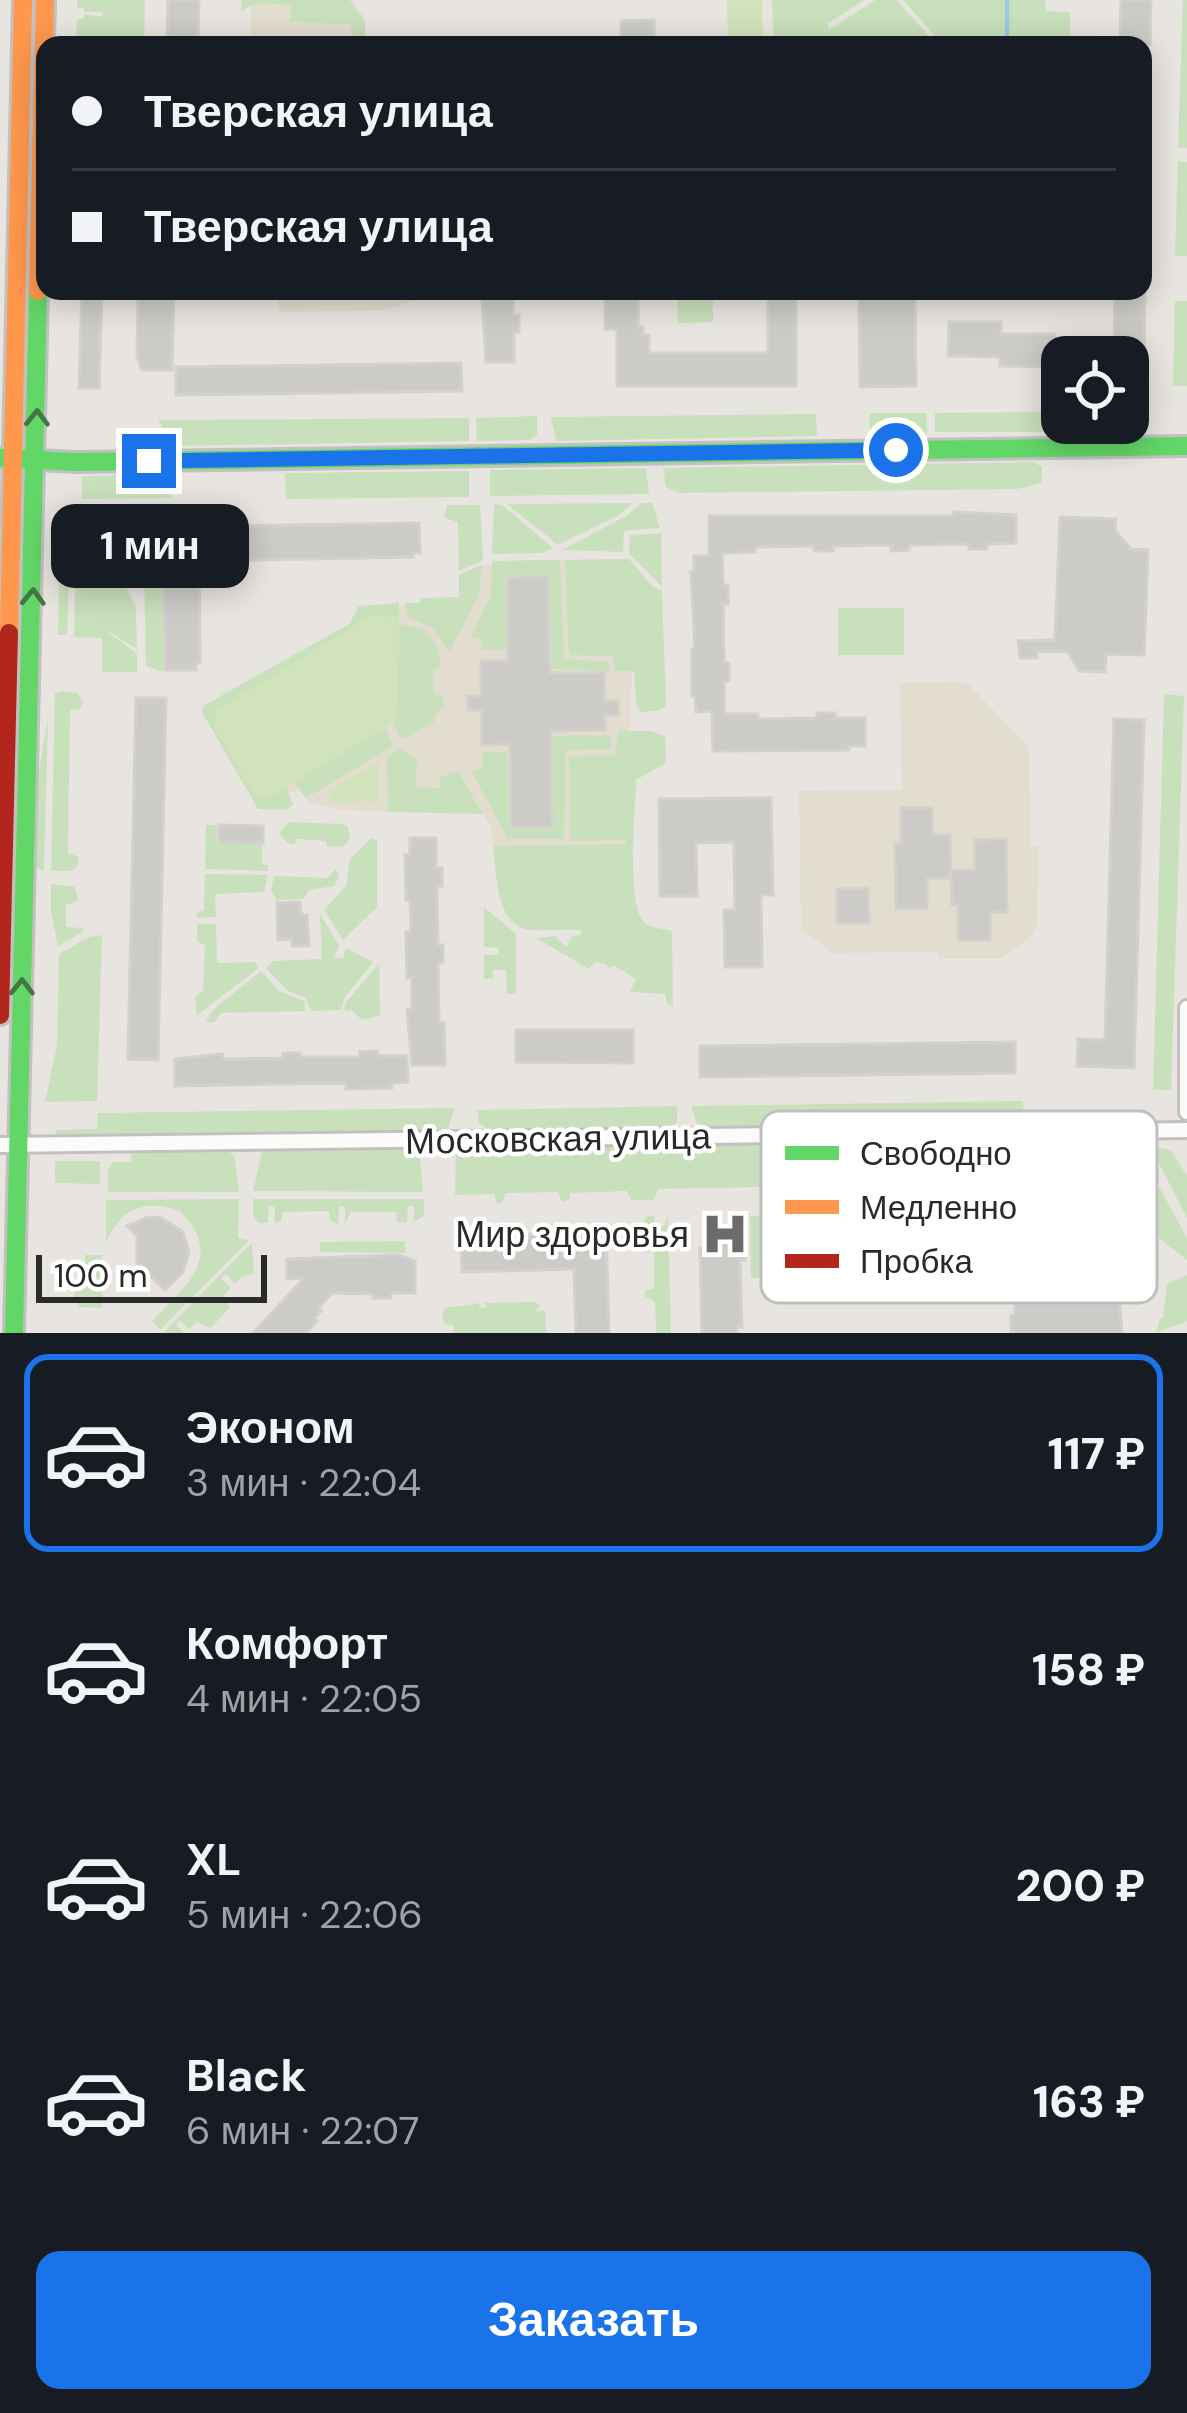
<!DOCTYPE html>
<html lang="ru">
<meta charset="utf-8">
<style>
:root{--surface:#171b24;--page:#242831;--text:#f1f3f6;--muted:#9ea1a6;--line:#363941;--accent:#1a73e8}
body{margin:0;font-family:"DM Sans",sans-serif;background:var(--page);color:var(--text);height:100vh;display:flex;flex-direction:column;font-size:45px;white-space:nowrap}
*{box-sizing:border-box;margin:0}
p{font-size:39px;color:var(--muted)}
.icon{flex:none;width:66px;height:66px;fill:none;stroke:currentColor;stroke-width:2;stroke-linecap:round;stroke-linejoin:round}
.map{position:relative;height:1333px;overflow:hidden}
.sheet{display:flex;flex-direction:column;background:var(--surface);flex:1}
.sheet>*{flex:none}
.banner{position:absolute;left:36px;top:36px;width:1116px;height:264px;border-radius:24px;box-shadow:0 6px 30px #0003;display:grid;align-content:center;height:264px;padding:0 36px;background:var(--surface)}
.controls{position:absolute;left:1041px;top:336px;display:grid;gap:24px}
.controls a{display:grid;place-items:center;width:108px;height:108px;border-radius:24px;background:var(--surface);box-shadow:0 6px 30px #0003;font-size:60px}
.scale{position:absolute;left:36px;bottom:30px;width:231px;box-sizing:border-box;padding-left:12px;border:6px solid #2a2a2a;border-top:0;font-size:33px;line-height:42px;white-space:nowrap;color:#2a2a2a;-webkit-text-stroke:9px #fff;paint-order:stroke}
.end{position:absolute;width:54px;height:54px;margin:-27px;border:15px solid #1a73e8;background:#fff;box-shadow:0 0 0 6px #fff}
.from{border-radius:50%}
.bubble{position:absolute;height:84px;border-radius:24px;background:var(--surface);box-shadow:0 6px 30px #0003;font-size:39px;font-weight:800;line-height:84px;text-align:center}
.banner b{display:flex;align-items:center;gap:42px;height:114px;font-size:45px}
.banner b+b{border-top:3px solid var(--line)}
.banner i{width:30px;height:30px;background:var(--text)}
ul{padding:21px 0 0;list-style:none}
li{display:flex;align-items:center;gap:36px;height:198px;margin:0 24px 18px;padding:0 12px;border:6px solid transparent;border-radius:24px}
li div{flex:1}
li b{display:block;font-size:45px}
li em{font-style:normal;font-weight:800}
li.active{border-color:var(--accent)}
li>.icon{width:108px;height:108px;stroke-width:1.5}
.action{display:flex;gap:24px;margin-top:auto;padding:24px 36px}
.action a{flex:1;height:138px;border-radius:24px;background:var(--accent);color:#fff;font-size:48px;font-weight:800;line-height:138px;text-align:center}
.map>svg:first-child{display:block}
.education{fill:#e2ddcf}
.green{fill:#c9e0bc}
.pitch{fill:#d1e3bb}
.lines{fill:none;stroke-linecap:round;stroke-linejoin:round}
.stream{stroke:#9bcae2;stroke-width:4.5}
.building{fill:#cdcbc7;stroke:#d3d1cc;stroke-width:3}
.street-casing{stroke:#c2c1c0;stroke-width:20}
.fast-casing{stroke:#c2c1c0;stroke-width:24}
.slow-casing{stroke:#c2c1c0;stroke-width:24}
.jam-casing{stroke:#c2c1c0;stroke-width:24}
.street{stroke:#fcfbfa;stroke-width:14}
.fast{stroke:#63d668;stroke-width:18}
.slow{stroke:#ff974d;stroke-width:18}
.jam{stroke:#b3261e;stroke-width:18}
.oneway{stroke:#447746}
.route{stroke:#1a73e8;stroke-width:15}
.labels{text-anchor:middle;stroke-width:9;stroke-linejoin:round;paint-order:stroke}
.street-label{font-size:36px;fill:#2a2a2a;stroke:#fff}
.poi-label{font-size:36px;fill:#2a2a2a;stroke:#fff;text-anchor:end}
.key{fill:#fff;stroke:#bfbfbf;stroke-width:3}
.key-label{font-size:33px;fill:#2a2a2a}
</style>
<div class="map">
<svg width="1187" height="1333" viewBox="0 0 1187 1333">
<rect width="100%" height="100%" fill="#e8e5e0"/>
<g class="education">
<polygon points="257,3 292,4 291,22 352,25 352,45 251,45 251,5"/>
<polygon points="278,291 433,291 433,294 385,310 283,312 278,308"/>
<polygon points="629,559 632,664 626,889 500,892 491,826 473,796 389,811 339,810 310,803 300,790 267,799 371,616 405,605 452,605 481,588 482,565 491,565 492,561"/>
<polygon points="961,682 969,685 1029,747 1031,846 1039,847 1037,925 1033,935 1000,959 940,959 937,952 833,953 801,929 799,791 902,790 900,683"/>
</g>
<g class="green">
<polygon points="77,0 145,0 144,45 76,45 77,19 84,19 84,14 102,17 103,12 84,12 84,8 77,8"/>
<polygon points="242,0 350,0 365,20 365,45 352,45 351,25 291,22 291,5 257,3 241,11"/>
<polygon points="772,0 865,0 828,23 829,30 875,0 896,0 937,45 774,45"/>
<polygon points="903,0 1045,0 1046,11 1070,12 1070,42 943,45"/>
<polygon points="1183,0 1187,0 1187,148 1178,148"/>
<polygon points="1178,161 1187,162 1187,256 1175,256"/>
<polygon points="677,291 713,291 713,322 678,323"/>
<polygon points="1175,301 1187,301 1187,386 1173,386"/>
<polygon points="1062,412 1062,423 1115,423 1115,432 935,432 935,413"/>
<polygon points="869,413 926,413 927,433 876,436 870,430"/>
<polygon points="816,414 817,436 556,441 551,417"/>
<polygon points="537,416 537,435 531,440 477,441 476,418"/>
<polygon points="469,418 469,441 173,446 158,420"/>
<polygon points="1034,462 1042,467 1042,483 1017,489 679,493 666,487 663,468"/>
<polygon points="646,468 649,494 490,496 490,470"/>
<polygon points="469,471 469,497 286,499 285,473"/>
<polygon points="172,474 171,498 82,499 82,476"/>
<polygon points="633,503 619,515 558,545 507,504"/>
<polygon points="641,503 652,503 660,528 624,531 623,552 562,550 628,515"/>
<polygon points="494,504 502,505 553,548 542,553 492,554"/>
<polygon points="447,505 480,505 483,560 459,571 458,522 444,518"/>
<polygon points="128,506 129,526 106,527 104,575 121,577 136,608 137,649 103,628 137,654 137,672 102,672 102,638 74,637 77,509 88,509 95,515 95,526 99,527 100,508"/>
<polygon points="60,509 71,509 67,635 58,635"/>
<polygon points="661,533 662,587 629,553 630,535"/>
<polygon points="629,559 652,586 662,591 666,706 657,711 641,712 636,704 634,671 615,671 613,656 569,655 565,560"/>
<polygon points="560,560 564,659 609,662 609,671 552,669 549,576 505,576 506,650 482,650 482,638 471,637 491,595 492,561"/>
<polygon points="482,565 479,595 449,652 432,627 407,617 405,603 419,603 421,598 459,597 459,575"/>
<polygon points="152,570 162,570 163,672 146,666 144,579 152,577"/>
<polygon points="399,603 399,618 371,616 267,799 286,787 293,805 285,810 258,809 202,712 203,706 349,624 359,606"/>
<rect x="838" y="608" width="66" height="47"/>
<polygon points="399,624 424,629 437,647 441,667 433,670 434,693 442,697 444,706 435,715 434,722 405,738 400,737 392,722 397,719"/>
<polygon points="61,691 77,693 83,702 80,709 70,710 68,853 79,857 77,867 69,871 51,871 55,693"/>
<polygon points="1164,694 1184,696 1171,1090 1153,1090"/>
<polygon points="48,718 44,871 36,867 38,777"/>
<polygon points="385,727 393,746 306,798 294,782"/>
<path d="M618 731H651L665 736 666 763 636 780C636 808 625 906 645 923 653 929 663 928 672 931L673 1006 667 1004 665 994 630 992 636 979 615 966 608 968 606 964 595 962 589 969 536 938 555 936 566 947 572 936 581 935V930C565 929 547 931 531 930 495 927 497 873 493 846L626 844V840L570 841 569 756 615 755Z"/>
<polygon points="611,735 611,749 566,750 564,839 508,839 472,772 482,768 483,752 507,752 510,829 553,829 552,736"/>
<polygon points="400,748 417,760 415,787 440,788 439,778 458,771 483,814 388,812 387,757"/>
<polygon points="289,822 341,824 348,826 350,839 342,847 327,846 326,841 296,839 295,844 289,844 279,834"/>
<polygon points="206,825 217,825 217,843 262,844 262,864 268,865 268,871 205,869"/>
<polygon points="372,838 377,840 377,907 343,940 324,910 346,886 350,859"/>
<polygon points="336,869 339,877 334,886 309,890 303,899 277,900 271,891 274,876 327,878"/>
<polygon points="205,874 268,875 264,892 215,894 216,917 197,918 197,913 204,910"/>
<polygon points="51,884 75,887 78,901 66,905 66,927 83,928 83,932 58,946 51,912"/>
<polygon points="484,907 516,934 516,994 507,994 506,970 493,970 493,979 484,979 484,955 499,955 499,948 484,947"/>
<polygon points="320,914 339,945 334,958 343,958 346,948 373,962 345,997 341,1010 311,1011 306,998 288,991 266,968 273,961 322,959"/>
<polygon points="197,924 216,924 217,963 255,962 259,968 197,1015 195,997 203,991 205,946 197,940"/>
<polygon points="102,935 97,1101 45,1102 57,1045 59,954 89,937"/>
<polygon points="379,963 380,1015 362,1020 351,1010 345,1011 345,1004"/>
<polygon points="261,971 279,991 304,1001 305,1011 221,1013 215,1022 206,1022 213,1010"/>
<polygon points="1023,1101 1024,1118 1016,1124 705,1127 697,1123 691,1106"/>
<polygon points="677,1106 677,1122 667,1129 489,1131 479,1123 477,1110"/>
<polygon points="455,1108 447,1131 56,1137 56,1130 97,1129 98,1113"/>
<polygon points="770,1143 777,1189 770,1198 765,1196 763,1187 659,1189 653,1200 631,1200 627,1191 570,1193 570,1199 562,1202 558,1192 506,1193 501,1204 496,1203 494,1194 455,1195 456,1149"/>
<polygon points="1150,1146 1171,1150 1187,1176 1187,1218"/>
<polygon points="419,1149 423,1192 253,1191 262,1151"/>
<polygon points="230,1152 235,1159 239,1192 108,1192 108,1169 113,1162 131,1162 131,1153"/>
<polygon points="1140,1152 1187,1238 1187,1260 1139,1223 1153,1202 1108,1183 1015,1172 1015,1208 1000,1209 1001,1154"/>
<polygon points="55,1161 100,1161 100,1184 55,1183"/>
<path d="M239 1199 238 1238 249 1240 160 1330 152 1321C185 1287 226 1257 180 1211 146 1198 119 1209 106 1243V1200Z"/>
<polygon points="253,1199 424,1199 424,1216 414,1222 414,1206 408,1206 407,1223 397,1222 396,1212 351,1212 345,1223 345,1207 339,1206 338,1224 330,1220 329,1211 283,1212 281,1221 275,1223 275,1207 269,1206 268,1223 258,1223 253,1215"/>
<polygon points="1093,1211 1110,1214 1132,1224 1124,1240 1146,1256 1160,1277 1135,1288 1126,1269 1121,1271 1111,1264 1123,1240 1102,1231 1000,1231 1000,1212"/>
<polygon points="654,1215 654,1227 664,1227 668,1215 671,1333 656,1333 655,1301 644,1296 646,1290 654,1289 654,1232 645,1231 642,1224 646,1217"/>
<polygon points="770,1215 771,1278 751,1278 750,1216"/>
<polygon points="405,1241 405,1253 320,1252 320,1242"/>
<polygon points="252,1243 254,1274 243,1276 235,1284 226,1274 221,1278 230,1288 223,1296 230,1307 211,1328 197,1322 189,1329 180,1320 176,1325 184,1333 163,1333"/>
<polygon points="85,1255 102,1255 102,1308 80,1307 74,1298 76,1287 85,1284"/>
<polygon points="1187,1275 1187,1321 1156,1333 1160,1318 1163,1318 1167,1284"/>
<polygon points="533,1302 540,1304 536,1312 545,1310 546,1333 454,1333 453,1325 446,1324 442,1318 445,1308 480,1303 479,1308 487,1307 484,1303"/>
</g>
<g class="pitch">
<polygon points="727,0 762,0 763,45 728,45"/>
<polygon points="371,616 399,618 397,719 267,799 256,797 215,729 215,711"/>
<polygon points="378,762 378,803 363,799 362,803 330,803 329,791"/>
</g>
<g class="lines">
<polyline class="stream" points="1007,45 1007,0"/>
</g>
<g class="building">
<polygon points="168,0 199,0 198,45 167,45"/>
<polygon points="1121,0 1151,0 1150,45 1120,45"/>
<polygon points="654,20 654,45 621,45 621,21"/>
<polygon points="82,291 102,291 99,388 79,388"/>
<polygon points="138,291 174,291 172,370 142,370 137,356"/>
<polygon points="485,291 513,291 513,315 519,315 519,332 514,332 514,362 486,362 482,301"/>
<polygon points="605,291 638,291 638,327 643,327 643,335 649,335 649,353 768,353 768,291 796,291 796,386 617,386 617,329 605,329"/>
<polygon points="1115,291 1145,291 1144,382 1128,382 1128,357 1062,357 1062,367 1000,366 1000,357 948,356 949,322 1001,322 1001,334 1055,334 1055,345 1114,346"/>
<polygon points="915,297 916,386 860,387 859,298"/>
<polygon points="461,363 462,391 176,395 176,367"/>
<polygon points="954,512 1016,515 1016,543 987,544 987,549 969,549 969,544 910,545 909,550 891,551 891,545 833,546 833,551 814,551 814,546 755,547 755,552 722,553 723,585 728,585 728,604 723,604 724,663 729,663 729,681 724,682 724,714 757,714 758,719 817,718 817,713 835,713 835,718 865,718 865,746 849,746 849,750 713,751 712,711 696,712 695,696 692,696 692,649 695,649 691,572 694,572 694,556 709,556 709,516 954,516"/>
<polygon points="1060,517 1116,519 1115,531 1131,549 1148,550 1144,655 1106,654 1105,672 1079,671 1068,652 1037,651 1037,658 1020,658 1018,641 1055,640"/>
<polygon points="419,523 420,553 413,553 413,557 199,561 200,663 196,663 196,670 165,670 163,565 138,566 138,555 133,556 134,532 213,530 213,526"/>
<polygon points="548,577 550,673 604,673 605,701 618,701 619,715 605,715 605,730 551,731 552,827 511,827 510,744 482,745 482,710 468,710 467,696 481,696 481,661 508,661 507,578"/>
<polygon points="136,698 166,698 158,1060 128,1059"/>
<polygon points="1114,719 1144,720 1134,1068 1077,1066 1078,1039 1105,1040"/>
<polygon points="771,798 773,895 761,895 762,967 725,967 724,910 735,910 734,842 696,843 697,896 660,896 659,799"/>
<polygon points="901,808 932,808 932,835 950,835 951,878 927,878 927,908 896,909 895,843 901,843"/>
<polygon points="219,825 263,826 263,843 219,842"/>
<polygon points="410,838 436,838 436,868 442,868 442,886 437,886 438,945 443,945 443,963 438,963 439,1023 444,1023 445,1065 412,1065 407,1009 412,1009 412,977 407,978 406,932 411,932 410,900 406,900 405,854 410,855"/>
<polygon points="1006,839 1007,912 990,912 990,940 958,940 958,905 952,905 951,870 975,870 975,840"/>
<polygon points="868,888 869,923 837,923 837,889"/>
<polygon points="300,902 301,915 307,915 309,946 292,946 292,939 278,940 277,903"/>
<polygon points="516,1030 633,1030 633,1063 516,1062"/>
<polygon points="1015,1042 1015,1073 700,1077 700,1046"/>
<polygon points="377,1051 378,1056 407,1056 408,1082 392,1083 392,1088 346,1089 346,1083 175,1086 175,1059 223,1054 223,1059 283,1058 283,1053 300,1053 300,1057 360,1057 360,1052"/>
<polygon points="160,1217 183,1232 189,1252 183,1272 165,1290 137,1263 137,1236 127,1226 146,1218"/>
<polygon points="744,1229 745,1260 740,1260 742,1327 737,1327 737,1333 702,1333 700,1248 707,1248 706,1234"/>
<polygon points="606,1232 609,1333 576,1333 574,1269 462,1272 461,1236"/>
<polygon points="399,1255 415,1261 415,1293 391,1293 391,1298 373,1298 373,1294 332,1293 318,1309 321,1311 314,1318 317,1321 306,1333 253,1333 304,1278 287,1279 287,1259"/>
<polygon points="1090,1274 1108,1281 1119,1295 1122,1333 1011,1333 1011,1315 1015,1315 1015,1276"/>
</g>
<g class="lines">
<defs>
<g id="street">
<polyline points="1187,1008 1187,1112"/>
<polyline points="0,1145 1187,1130"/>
</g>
<g id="fast">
<polyline points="0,458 76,462 1187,446"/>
<polyline points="14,1333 38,291"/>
</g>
<g id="slow">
<polyline points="38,291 45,0"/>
<polyline points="9,633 23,0"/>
</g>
<polyline id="jam" points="0,1015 9,633"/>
</defs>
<use href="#street" class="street-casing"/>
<use href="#fast" class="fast-casing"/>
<use href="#slow" class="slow-casing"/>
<use href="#jam" class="jam-casing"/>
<use href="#street" class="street"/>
<use href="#fast" class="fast"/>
<use href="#slow" class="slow"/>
<use href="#jam" class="jam"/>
</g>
<defs><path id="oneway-chevron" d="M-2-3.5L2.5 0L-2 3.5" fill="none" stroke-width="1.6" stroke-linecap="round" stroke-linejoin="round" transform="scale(3)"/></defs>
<g class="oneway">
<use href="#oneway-chevron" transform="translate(37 418) rotate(-89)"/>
<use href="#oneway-chevron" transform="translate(33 597) rotate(-88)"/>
<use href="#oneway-chevron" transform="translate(22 987) rotate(-89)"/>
</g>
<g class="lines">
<polyline class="route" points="149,461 896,450"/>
</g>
<defs>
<symbol id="hospital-bare" viewBox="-9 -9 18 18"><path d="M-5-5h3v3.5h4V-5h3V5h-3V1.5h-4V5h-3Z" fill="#6c6b6a" stroke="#fff" stroke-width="2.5" paint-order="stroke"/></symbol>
</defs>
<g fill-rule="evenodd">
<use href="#hospital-bare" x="692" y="1201" width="66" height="66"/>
</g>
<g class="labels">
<g class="street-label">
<text transform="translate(558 1138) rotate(-1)" y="13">Московская улица</text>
</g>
<g class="poi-label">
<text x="689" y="1247">Мир здоровья</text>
</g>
</g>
<rect x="761" y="1111" width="396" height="192" rx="18" class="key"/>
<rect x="785" y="1146" width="54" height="14" fill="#63d668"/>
<rect x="785" y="1200" width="54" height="14" fill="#ff974d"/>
<rect x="785" y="1254" width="54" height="14" fill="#b3261e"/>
<g class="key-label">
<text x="860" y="1165">Свободно</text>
<text x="860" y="1219">Медленно</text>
<text x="860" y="1273">Пробка</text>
</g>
</svg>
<div class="controls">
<a><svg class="icon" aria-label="locate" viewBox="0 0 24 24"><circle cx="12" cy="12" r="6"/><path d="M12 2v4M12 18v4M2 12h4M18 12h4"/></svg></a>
</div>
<div class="scale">100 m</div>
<i class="end from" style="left:896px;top:450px"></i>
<i class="end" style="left:149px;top:461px"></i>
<div class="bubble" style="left:51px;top:504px;width:198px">1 мин</div>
<div class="banner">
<b><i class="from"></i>Тверская улица</b>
<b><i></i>Тверская улица</b>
</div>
</div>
<section class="sheet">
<ul>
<li class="active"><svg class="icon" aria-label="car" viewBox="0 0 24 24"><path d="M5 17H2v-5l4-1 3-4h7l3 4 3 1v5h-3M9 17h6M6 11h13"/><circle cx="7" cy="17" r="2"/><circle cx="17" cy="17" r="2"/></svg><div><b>Эконом</b><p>3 мин · 22:04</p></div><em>117 ₽</em></li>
<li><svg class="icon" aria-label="car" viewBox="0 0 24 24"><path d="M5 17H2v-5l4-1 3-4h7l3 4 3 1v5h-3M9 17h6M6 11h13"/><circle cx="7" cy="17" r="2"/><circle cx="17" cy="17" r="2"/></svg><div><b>Комфорт</b><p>4 мин · 22:05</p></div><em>158 ₽</em></li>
<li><svg class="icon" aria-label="car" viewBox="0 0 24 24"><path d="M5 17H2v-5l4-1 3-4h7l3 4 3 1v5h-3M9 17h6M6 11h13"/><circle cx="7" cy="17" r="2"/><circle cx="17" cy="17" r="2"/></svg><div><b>XL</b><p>5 мин · 22:06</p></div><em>200 ₽</em></li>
<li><svg class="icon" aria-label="car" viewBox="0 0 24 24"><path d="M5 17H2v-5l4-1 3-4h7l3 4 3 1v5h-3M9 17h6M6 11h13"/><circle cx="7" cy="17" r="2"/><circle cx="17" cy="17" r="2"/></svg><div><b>Black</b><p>6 мин · 22:07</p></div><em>163 ₽</em></li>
</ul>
<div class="action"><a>Заказать</a></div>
</section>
